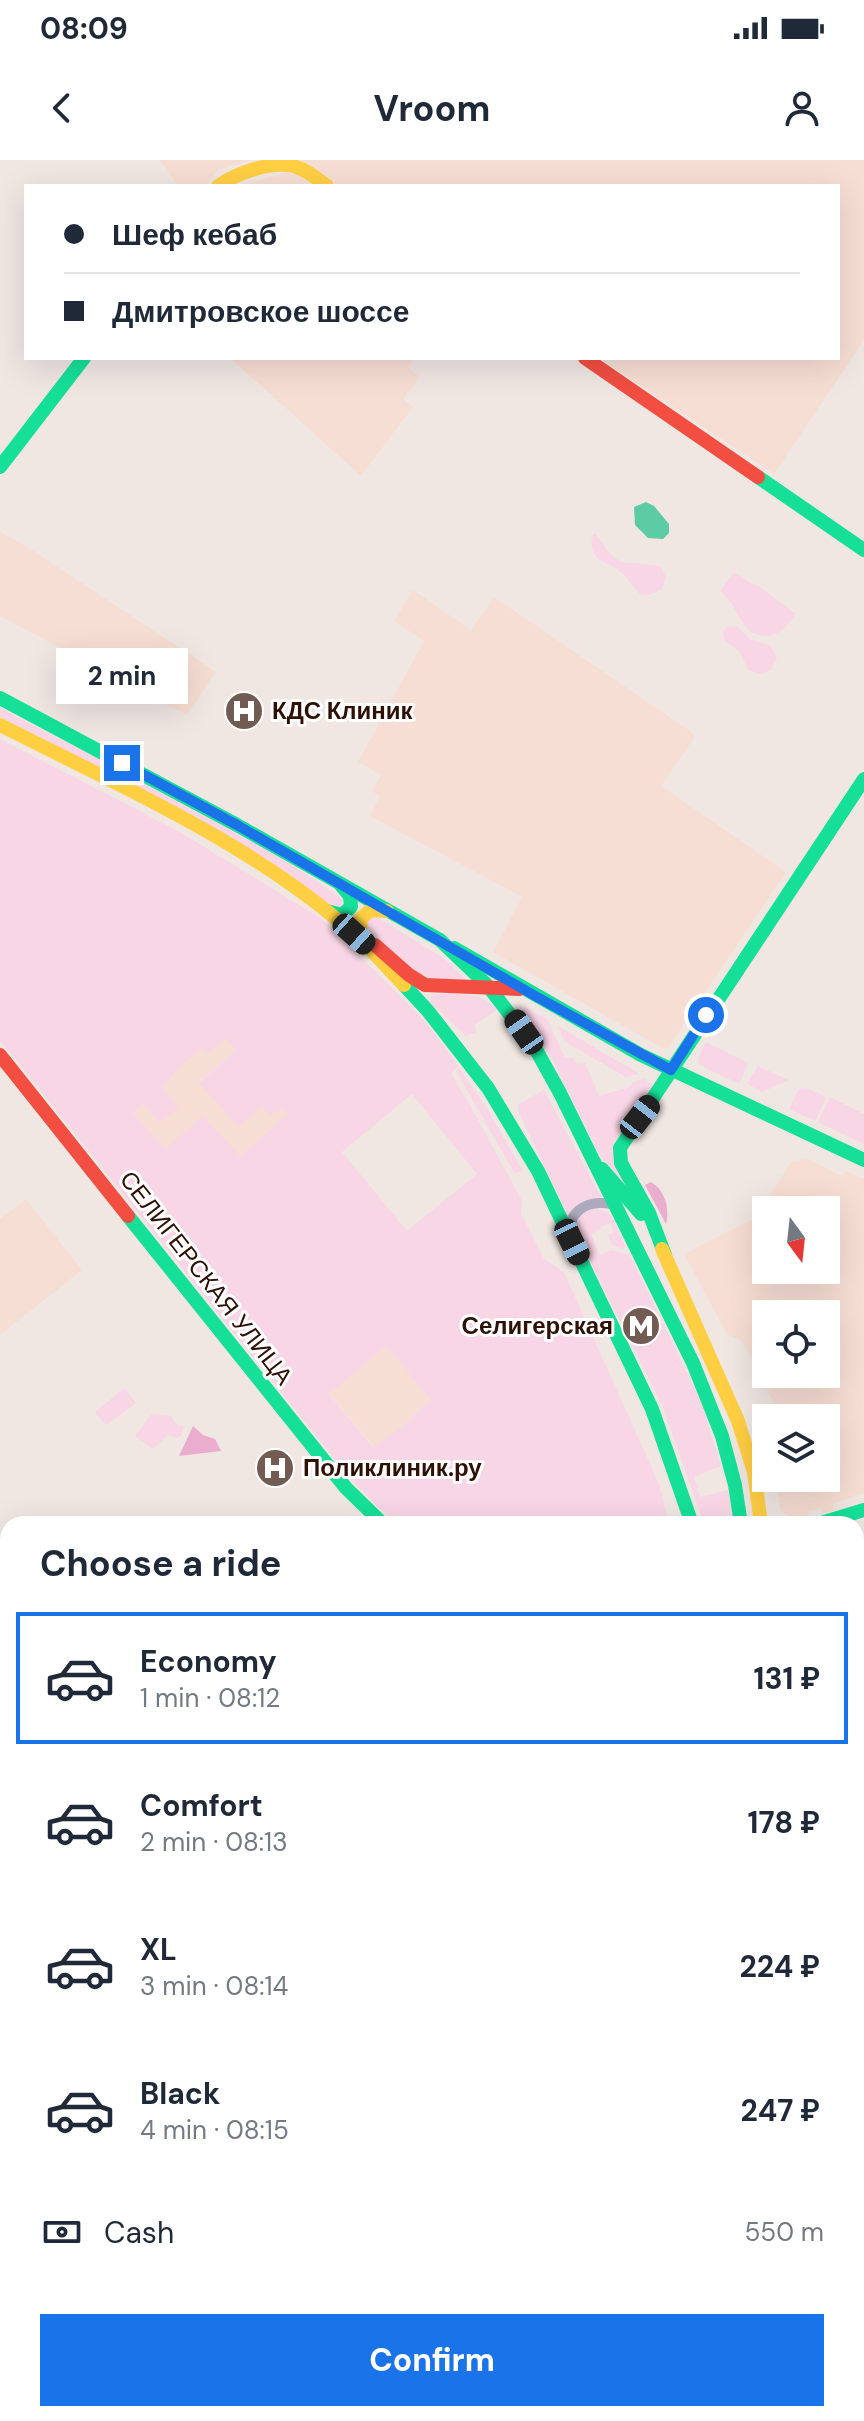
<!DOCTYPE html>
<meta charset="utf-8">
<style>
:root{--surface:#fff;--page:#f2f2f3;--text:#1f2937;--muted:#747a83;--line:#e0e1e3;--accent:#1a73e8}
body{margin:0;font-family:"DM Sans",sans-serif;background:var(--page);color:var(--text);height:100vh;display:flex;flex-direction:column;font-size:30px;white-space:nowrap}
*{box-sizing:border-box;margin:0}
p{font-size:26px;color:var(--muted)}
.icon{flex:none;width:44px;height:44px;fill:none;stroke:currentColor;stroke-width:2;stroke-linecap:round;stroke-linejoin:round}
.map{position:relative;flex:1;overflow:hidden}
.drawer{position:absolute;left:0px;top:1356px;width:864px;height:906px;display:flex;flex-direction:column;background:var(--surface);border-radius:24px 24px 0 0;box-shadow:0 8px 32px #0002}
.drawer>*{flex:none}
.top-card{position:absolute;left:24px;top:24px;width:816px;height:176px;border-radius:0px;box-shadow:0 8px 32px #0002;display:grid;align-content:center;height:176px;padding:0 40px;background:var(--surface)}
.needle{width:52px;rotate:165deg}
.buttons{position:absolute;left:752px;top:1036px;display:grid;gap:16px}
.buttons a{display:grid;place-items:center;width:88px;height:88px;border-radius:0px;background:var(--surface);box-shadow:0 8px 32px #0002;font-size:40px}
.end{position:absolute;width:36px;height:36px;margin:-18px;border:10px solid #1a73e8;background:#fff;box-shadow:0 0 0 4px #fff}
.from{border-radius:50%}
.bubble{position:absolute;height:56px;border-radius:0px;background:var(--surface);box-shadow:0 8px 32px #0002;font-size:26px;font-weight:700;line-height:56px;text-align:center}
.car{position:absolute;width:24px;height:48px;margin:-24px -12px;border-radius:10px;box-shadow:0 0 6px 2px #0007;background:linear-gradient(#222 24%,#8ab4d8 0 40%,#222 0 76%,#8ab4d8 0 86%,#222 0)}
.top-card b{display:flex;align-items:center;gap:28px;height:76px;font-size:30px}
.top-card b+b{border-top:2px solid var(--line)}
.top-card i{width:20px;height:20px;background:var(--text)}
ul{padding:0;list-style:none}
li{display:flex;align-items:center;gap:24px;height:132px;margin:0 16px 12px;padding:0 24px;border:4px solid transparent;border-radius:0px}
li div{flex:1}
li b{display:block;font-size:30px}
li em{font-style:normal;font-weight:700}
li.current{border-color:var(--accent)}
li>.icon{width:72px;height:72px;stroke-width:1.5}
h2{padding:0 40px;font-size:36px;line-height:96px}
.pay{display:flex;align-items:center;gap:20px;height:88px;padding:0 40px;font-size:30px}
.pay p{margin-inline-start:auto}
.cta{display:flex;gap:16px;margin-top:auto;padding:16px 40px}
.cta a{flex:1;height:92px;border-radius:0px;background:var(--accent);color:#fff;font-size:32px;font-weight:700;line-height:92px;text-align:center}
.status{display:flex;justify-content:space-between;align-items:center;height:56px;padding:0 40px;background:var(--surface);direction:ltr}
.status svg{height:22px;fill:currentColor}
header{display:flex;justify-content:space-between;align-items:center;height:104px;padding:0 40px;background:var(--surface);font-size:36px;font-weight:700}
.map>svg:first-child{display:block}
.built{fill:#f7ded4;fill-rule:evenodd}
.green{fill:#f8d6e5;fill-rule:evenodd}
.forest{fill:#eaadce}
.water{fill:#5dcca5}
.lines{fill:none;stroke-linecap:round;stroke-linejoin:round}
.street{stroke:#acaabd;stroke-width:10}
.fast{stroke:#16e098;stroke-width:14}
.slow{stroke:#ffcf43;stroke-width:14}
.jam{stroke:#f24e42;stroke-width:14}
.route{stroke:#1a73e8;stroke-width:10}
.labels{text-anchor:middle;stroke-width:6;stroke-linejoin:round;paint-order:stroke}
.poi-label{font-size:24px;font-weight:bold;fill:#2e1004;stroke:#fff;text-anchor:start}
.street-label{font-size:24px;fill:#2e1004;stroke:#fff}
</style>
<div class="status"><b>08:09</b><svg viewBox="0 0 49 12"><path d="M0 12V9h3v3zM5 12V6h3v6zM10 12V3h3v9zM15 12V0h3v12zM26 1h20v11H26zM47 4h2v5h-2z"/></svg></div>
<header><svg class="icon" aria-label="back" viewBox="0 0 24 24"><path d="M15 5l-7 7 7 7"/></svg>Vroom<svg class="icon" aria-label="person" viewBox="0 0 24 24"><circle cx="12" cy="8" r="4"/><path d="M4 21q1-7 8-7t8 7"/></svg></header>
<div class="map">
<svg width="864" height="2261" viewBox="0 0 864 2261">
<rect width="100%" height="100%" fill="#f0e7e3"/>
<g class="built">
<polygon points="160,0 249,0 219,10 204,26 178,26"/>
<polygon points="300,0 864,0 864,180 774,314 599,198 838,198 838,26 339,26"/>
<polygon points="287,13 298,15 314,26 234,26"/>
<polygon points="230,198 414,198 408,208 420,217 403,239 413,247 361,316"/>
<polygon points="0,372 26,386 216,512 187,555 0,456"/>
<polygon points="413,430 471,470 494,437 693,573 695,577 661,626 786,712 668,888 664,889 493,792 522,737 370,656 380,637 372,631 381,615 358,602 424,481 394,461"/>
<polygon points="225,878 236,890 199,922 262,946 281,947 287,955 240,997 165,990 133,953 143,944 160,963 162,927 175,916 173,913 203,886"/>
<path d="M809 999 842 1016 845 1011 864 1019V1333L833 1344V1351L824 1353 820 1348 809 1351 808 1358 798 1360 781 1351 774 1318H826V1258H781L743 1182 727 1174 684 1094 755 1058 792 1001ZM766 1050H826V1110H766ZM766 1154H826V1214H766Z"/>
<polygon points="26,1039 82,1110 0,1175 0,1059"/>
<polygon points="386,1186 431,1240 411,1256 413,1259 374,1287 329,1233"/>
<polygon points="864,1687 864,1812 856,1815 856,1688"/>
<polygon points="8,1933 8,2066 0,2072 0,1935"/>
<polygon points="206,2254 280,2254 285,2261 190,2261"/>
<polygon points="380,2254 484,2254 475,2261 372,2261"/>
</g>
<g class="green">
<path d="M595 373 610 394 621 402 660 406 666 417 662 429 650 435 640 434C633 427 629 419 622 413 606 398 589 405 592 375Z"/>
<path d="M734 412 756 426 757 425 795 453C788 472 764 485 747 468 737 458 735 443 720 431Z"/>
<polygon points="728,466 738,467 750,479 771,486 777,498 771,510 762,514 748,510 740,492 724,480 723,472"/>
<path d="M0 548C114 609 237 662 342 739L343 747 339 749 333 747C232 669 112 616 0 557Z"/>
<path d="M0 579 180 672 322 759 424 860 458 906 451 914 469 943 522 1041 521 1053 544 1099 564 1112 651 1306 660 1327 669 1364H399L379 1348 349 1317 0 880ZM225 878 236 890 199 923 239 967 262 946 271 956 281 948 287 955 240 996 203 956 165 989 133 953 143 944 160 963 179 947 162 927 175 915 173 913 203 887 209 893ZM412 934 477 1014 407 1071 342 992ZM386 1186 431 1240 411 1257 412 1260 373 1287 329 1234Z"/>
<path d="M375 756 445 799 466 820C423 833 393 794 367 767L366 761Z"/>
<path d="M435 834C459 834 480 831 497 850L474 865 477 872 466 876 430 842 431 836Z"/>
<polygon points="525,847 547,859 565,898 574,898 577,904 585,903 599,936 630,927 633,922 644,919 654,926 613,990 616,1008 626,1027 601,998 551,898 521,853"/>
<polygon points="558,866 638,913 638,914 626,917 564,881"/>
<polygon points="706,882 748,903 739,924 698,904 699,895"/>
<polygon points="758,906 788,920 762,932 747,924"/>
<polygon points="459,908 487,948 522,1010 515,1014 456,911"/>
<polygon points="807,928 826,937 815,961 789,949 799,929"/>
<polygon points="544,930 602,1039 581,1043 569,1057 518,951 518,945"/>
<polygon points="830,937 864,954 864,984 818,962"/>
<path d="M596 1048 610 1054 625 1086 624 1089 612 1085 608 1075 614 1072 610 1063 600 1067 601 1070 591 1075 600 1095 612 1090 630 1095 701 1242 721 1306 694 1317 700 1337 728 1330 734 1364H704L662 1245 575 1071C576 1057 583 1051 596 1048Z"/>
<polygon points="125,1228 136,1243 106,1265 95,1252"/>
<polygon points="152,1254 172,1256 174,1262 183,1266 182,1275 177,1278 168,1275 153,1289 135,1276"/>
<polygon points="0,1555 8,1565 8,1620 0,1626"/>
</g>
<g class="forest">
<path d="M651 1022C665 1030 670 1049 666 1064L645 1025Z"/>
<polygon points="193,1266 203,1275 215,1279 221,1291 179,1296"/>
</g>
<polygon class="water" points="646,342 654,346 669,364 669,373 663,379 648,378 635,365 634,347"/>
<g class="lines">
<g class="street">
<path d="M569 1072C571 1046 593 1039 616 1045"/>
<polyline points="0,1634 8,1627"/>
<polyline points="174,2261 190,2254"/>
</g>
<g class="fast">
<polyline points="0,307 84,198"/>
<polyline points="758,317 864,390"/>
<polyline points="0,538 237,665 440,780 488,826 534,886 560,933 693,1203 722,1276 735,1325 741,1364"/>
<polyline points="327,751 342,755 351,747 350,736 341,725"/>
<polyline points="454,788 641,895 864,1000"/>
<polyline points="404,825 428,851 488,928 538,1011 652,1249 692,1364"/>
<polyline points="602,1009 641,1054"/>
<polyline points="128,1056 346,1328 383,1364"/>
<polyline points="665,1095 649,1053 621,1003 620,988 864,619"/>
<polyline points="818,1364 864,1350"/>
<polyline points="0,1660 8,1670"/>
<polyline points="856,2138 864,2135"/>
<polyline points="856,2199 864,2217"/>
</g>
<g class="slow">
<path d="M218 26C237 13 270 1 293 6 306 9 317 19 327 26"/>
<path d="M0 565C125 629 262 687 366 785 379 798 391 812 404 825"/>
<polyline points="366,785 360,770 361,758 371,750 387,751"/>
<polyline points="662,1089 738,1261 754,1312 761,1364"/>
<polyline points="856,2067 864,2086"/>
</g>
<g class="jam">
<polyline points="585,198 758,317"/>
<polyline points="375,785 409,815 425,825 519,829"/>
<polyline points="0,895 128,1056"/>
</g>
</g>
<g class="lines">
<polyline class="route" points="122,603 237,665 537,837 671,910 706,855"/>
</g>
<defs>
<symbol id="hospital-disc" viewBox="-11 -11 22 22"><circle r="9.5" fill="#725b52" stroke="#fff"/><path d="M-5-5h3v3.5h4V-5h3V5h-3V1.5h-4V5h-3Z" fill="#fff"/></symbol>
<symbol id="metro-disc" viewBox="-11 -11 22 22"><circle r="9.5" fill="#725b52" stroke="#fff"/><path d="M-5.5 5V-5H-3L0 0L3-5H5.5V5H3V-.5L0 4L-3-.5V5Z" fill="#fff"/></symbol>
</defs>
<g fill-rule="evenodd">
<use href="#hospital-disc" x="222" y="529" width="44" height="44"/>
<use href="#metro-disc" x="619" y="1144" width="44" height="44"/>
<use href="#hospital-disc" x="253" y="1286" width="44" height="44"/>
</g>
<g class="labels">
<g class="poi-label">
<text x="272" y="559">КДС Клиник</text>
<text x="613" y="1174" text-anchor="end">Селигерская</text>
<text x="303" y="1316">Поликлиник.ру</text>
</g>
<g class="street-label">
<text transform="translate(206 1118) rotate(52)" y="8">СЕЛИГЕРСКАЯ УЛИЦА</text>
</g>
</g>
</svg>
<div class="buttons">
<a><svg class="needle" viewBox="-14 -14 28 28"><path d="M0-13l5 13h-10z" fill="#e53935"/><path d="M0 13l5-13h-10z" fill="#747a83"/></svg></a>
<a><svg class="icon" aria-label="locate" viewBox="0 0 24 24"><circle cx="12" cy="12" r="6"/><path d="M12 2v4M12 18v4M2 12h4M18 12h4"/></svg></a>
<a><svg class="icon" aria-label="layers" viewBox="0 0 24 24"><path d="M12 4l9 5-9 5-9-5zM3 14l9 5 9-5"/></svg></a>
</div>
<i class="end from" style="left:706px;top:855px"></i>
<i class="end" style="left:122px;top:603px"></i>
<div class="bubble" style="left:56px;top:488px;width:132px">2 min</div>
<i class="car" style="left:354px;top:774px;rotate:132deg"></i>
<i class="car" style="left:524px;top:872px;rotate:325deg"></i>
<i class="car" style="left:640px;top:957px;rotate:38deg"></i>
<i class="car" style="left:572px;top:1082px;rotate:154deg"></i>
<div class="top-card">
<b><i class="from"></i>Шеф кебаб</b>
<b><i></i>Дмитровское шоссе</b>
</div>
<section class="drawer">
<h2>Choose a ride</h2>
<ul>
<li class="current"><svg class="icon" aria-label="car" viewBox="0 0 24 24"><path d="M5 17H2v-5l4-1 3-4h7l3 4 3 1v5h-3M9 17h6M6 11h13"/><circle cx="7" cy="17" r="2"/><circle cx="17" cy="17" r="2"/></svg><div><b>Economy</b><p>1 min · 08:12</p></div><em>131 ₽</em></li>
<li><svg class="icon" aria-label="car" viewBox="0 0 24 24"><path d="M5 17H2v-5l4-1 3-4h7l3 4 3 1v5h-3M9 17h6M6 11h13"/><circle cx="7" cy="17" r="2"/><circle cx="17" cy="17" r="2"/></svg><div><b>Comfort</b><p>2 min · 08:13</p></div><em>178 ₽</em></li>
<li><svg class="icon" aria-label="car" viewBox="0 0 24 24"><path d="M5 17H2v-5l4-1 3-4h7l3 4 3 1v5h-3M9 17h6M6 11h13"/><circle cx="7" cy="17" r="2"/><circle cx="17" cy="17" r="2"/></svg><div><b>XL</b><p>3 min · 08:14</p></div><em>224 ₽</em></li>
<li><svg class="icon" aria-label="car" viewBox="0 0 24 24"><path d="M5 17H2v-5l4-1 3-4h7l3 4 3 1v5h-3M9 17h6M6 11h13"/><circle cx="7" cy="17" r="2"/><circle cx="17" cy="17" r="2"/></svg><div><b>Black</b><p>4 min · 08:15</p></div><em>247 ₽</em></li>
</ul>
<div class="pay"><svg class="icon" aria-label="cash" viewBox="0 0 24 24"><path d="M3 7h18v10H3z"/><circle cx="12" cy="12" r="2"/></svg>Cash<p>550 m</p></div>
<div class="cta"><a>Confirm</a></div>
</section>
</div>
